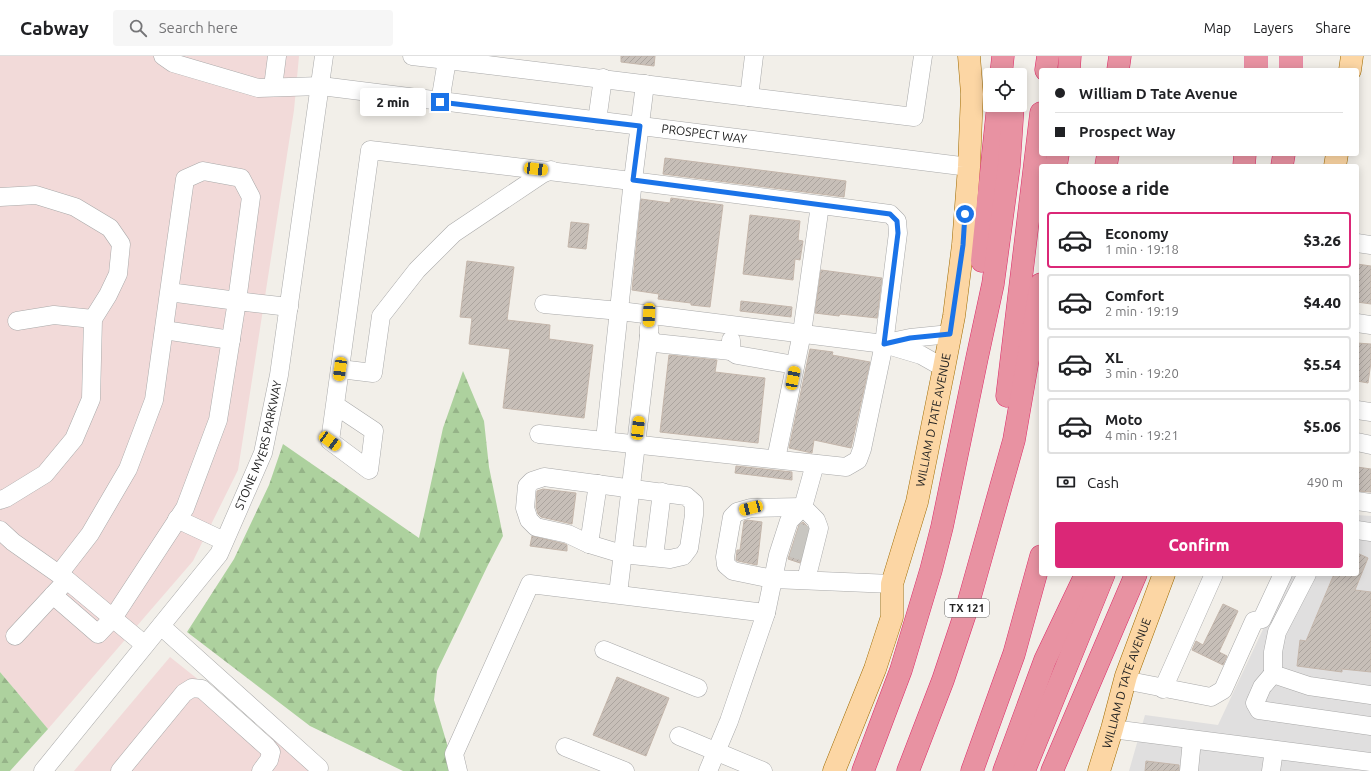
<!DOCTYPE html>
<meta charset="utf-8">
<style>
:root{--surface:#fff;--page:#f6f6f6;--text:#202124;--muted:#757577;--line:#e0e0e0;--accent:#db2777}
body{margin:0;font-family:Ubuntu,sans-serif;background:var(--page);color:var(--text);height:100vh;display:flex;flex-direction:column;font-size:15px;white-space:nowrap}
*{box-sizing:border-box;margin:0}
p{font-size:13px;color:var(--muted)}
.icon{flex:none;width:22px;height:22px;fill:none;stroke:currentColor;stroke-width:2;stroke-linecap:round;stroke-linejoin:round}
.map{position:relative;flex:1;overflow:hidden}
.details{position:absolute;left:1039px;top:108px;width:320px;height:412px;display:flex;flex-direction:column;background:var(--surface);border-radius:4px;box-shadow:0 2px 10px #0003}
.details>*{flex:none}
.guide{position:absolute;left:1039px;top:12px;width:320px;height:88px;border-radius:4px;box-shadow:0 2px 10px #0003;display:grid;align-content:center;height:88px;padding:0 16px;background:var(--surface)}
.tools{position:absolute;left:983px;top:12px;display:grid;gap:8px}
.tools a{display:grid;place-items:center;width:44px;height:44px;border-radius:4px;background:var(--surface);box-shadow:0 2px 10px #0003;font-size:20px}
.end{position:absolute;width:18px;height:18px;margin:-9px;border:5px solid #1a73e8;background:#fff;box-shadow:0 0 0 2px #fff}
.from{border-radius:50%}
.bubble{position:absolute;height:28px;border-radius:4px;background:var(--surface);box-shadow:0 2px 10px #0003;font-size:13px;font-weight:800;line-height:28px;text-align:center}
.car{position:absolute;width:12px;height:24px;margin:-12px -6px;border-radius:5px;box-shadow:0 0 3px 1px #0007;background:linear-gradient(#f5c518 24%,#345 0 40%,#f5c518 0 76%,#345 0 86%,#f5c518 0)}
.guide b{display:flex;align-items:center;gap:14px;height:38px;font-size:15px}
.guide b+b{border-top:1px solid var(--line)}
.guide i{width:10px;height:10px;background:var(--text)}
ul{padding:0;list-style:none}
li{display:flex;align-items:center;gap:12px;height:56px;margin:0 8px 6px;padding:0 8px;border:2px solid var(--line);border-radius:4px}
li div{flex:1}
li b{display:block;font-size:15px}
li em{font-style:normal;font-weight:800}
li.selected{border-color:var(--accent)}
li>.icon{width:36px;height:36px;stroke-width:1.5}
h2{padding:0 16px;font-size:18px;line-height:48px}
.pay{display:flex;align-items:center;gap:10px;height:44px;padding:0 16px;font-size:15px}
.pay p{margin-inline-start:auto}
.button{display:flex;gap:8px;margin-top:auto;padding:8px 16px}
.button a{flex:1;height:46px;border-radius:4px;background:var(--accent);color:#fff;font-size:16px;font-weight:800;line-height:46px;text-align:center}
header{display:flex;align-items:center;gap:24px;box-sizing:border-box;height:56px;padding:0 20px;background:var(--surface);border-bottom:1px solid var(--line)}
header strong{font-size:19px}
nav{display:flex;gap:22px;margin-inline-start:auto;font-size:14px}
.search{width:280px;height:36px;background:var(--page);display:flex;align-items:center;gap:10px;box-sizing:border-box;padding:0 14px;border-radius:4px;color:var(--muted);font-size:15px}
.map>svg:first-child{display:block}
.residential{fill:#e0dfdf}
.commercial{fill:#f2dad9}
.forest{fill:url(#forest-firs)}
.building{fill:url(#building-hatch);stroke:#c4b6ab}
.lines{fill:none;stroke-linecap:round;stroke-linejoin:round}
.minor-tunnel{stroke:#c8c6c1;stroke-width:18;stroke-dasharray:18 9;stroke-linecap:butt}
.minor-casing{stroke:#a9a9a9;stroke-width:19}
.major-casing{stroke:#a06b00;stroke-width:23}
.highway-casing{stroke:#dc2a67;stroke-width:23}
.minor{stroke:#fff;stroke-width:18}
.major{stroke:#fcd6a4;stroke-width:22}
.highway{stroke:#e892a2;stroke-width:22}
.route{stroke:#1a73e8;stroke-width:5}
.labels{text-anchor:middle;stroke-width:3.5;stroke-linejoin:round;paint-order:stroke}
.shield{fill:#fff;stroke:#646464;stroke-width:1}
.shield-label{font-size:11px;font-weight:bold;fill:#222}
.street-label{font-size:12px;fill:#222;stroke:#fff}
</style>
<header>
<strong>Cabway</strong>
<div class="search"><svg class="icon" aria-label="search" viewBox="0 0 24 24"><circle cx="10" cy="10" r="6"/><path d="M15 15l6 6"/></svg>Search here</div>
<nav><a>Map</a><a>Layers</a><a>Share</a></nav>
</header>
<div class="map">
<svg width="1371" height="715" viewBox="0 0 1371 715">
<defs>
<pattern id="forest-firs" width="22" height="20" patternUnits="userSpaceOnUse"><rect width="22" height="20" fill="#add19e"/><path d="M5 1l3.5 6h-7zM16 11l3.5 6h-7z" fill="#95b388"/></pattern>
<pattern id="building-hatch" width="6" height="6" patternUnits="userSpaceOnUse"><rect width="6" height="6" fill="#c7bfb8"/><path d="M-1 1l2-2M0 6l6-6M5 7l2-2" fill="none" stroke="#aba49e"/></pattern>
</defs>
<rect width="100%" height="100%" fill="#f2efe9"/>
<polygon class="residential" points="1357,459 1371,460 1371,715 1129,715 1145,659 1218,669 1289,518 1357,518"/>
<g class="commercial">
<polygon points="0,0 299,0 294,54 238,414 193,505 48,673 0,616"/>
<polygon points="170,601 313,715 74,715"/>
</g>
<g class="forest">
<polygon points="463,315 484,365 489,411 503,480 488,509 437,615 434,644 455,715 403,715 310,670 187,576 234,503 269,429 283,388 419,482 443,372"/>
<polygon points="0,616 48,673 10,715 0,715"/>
</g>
<g class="building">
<polygon points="621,0 655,0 654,10 621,6"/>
<polygon points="665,102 846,125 844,141 663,118"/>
<polygon points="671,142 723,149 710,251 691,249 691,247 658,243 659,238 632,234 641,143 670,147"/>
<polygon points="750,159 800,165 798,184 803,185 800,204 795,203 793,224 743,218"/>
<polygon points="571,166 589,168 586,193 568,191"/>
<polygon points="467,205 514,211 507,264 550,269 549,283 593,289 584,362 503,352 510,293 469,288 472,262 460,261"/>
<polygon points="1357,208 1371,210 1371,248 1357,246"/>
<polygon points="821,214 882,222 877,262 840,258 839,260 815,257"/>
<polygon points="741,245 792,251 791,261 740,255"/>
<polygon points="1357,287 1371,288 1371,306 1368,327 1357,325"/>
<polygon points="810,293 833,296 832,299 870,306 851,392 814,384 812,397 789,392"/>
<polygon points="669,299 717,304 715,316 765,322 758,387 660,376"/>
<polygon points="736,410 792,416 792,424 735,417"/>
<polygon points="1357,411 1371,413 1371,436 1357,435"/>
<polygon points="543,433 576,437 572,468 541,461 538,458 536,451 537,435"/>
<polygon points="747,464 762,466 757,509 738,505 736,504 737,494 740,494 744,465"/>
<polygon points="803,466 807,470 808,473 800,507 788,503 799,469"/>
<polygon points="532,480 565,488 567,489 567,495 530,490"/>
<polygon points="1357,497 1368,502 1355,534 1371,536 1371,616 1342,613 1342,616 1297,610 1300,584 1306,585 1334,518 1357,518"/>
<polygon points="1223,548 1238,555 1219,596 1227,600 1223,609 1192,594 1196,585 1203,589"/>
<polygon points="617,621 669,642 646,700 593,679"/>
<polygon points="1146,705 1179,709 1179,715 1145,715"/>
</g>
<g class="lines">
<g class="minor-tunnel">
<polyline points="797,476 809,480"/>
<polyline points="792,492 804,496"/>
</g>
<defs>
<g id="minor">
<path id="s1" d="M163 0 173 7 258 32 321 30 969 111"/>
<polyline points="412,0 447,4 448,0"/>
<polyline points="273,31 277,0"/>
<polyline points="749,41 914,61 923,0"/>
<polyline points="440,46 447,4 749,41 754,0"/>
<polyline points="597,65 603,22"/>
<polyline points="0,141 36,139 75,151 110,172 121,188 118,218 108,239 93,263 91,343 74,383 45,418 6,442 0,444"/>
<polyline points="1357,187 1371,189"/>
<polyline points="544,248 620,255 884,288 921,299 944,312"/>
<polyline points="17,265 54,259 93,263"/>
<polyline points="1357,267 1371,269"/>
<polyline points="649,271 649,280 655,287 731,295"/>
<polyline points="164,274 231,284"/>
<polyline points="731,284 731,295 737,299 795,309"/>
<polyline points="886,287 910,282 950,278"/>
<polyline points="340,313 373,317 381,260 417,214 454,177 542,118 551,114"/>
<path d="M335 349 374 375 369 414 330 385 370 94C544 114 717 135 890 158L897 165 898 177 884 288 862 393 858 404 846 411 539 378"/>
<polyline points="1357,354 1371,356"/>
<polyline points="605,384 633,124 645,28"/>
<polyline points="1357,386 1371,389"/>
<polyline points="776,403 802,277 820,149"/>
<polygon points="544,421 686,440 694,447 694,459 689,492 683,500 670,503 622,498 589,488 568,478 536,471 529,464 525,452 527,430 532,425"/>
<polyline points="1357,445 1371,447"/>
<polyline points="177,463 224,485"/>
<polyline points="0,474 13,486 67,524 15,580"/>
<polyline points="1357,474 1371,476"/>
<polyline points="589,488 598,428"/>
<polyline points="654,501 662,436"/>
<polyline points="59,518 90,478 128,413 154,344 169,236 237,245 251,141 241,122 203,115 185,123 169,236"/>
<polyline points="1307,518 1277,576 1273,596 1273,618 1309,630 1371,639"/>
<polyline points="67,524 145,589"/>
<polyline points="806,524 819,472 816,464 803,451 751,452 737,456 732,461 725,501 726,509 733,515 773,523 892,528"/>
<polyline points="618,538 649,280"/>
<polyline points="53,539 98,578 113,562 185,452 218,364 237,245 289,251"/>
<polyline points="161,570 319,712"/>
<polyline points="604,594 698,632"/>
<polyline points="1273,618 1262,631 1255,647 1259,654 1371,670"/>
<polyline points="1124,624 1211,641 1223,634 1254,565 1262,563 1283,518"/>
<polyline points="1163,633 1214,518"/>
<polyline points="1112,673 1371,706"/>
<polyline points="679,680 763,715"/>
<polyline points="565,691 625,715"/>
<path id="s2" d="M43 715 219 498 263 397 279 319 324 0"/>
<polyline points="120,715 184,637 192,632 202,633 267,691 271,696 269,704 261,715"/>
<polyline points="458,715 454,698 530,528 766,557"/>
<polyline points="708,715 729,665 766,557 778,499 789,465 803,451 815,408"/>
<polyline points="1189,715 1192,684"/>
<polyline points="1271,715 1274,694"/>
</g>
<g id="major">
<polyline points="1350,14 1352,0"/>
<polyline points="1335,110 1337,98"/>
<path id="s3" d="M834 715 875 613 892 561V528L917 446 944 312 954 260 963 189 969 111 972 38 969 0"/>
<path id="s4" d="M1099 715 1112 673 1126 620 1164 518"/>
</g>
<g id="highway">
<polyline points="1046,14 1048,0"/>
<polyline points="1069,14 1070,0"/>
<polyline points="1118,14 1120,0"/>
<polyline points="1256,14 1256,0"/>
<polyline points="1291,14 1291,0"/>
<polyline points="1001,19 1003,0"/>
<polyline points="1056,110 1058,98"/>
<polyline points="1106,110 1108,98"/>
<polyline points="1244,110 1245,98"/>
<polyline points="1282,110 1284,98"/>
<polyline points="982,205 998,49"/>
<polyline points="1007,340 1041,57"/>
<polyline points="863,715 901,614 931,514 942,471 977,302 993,228 1009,110 1013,49"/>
<polyline points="908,715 943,624 966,555 991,466 1014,384 1041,228"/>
<polyline points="972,715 1014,598 1041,500"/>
<polyline points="1004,715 1045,604 1086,518"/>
<polyline points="1024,715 1104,518"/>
<polyline points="1052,715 1136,518"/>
</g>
</defs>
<use href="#minor" class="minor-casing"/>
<use href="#major" class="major-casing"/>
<use href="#highway" class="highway-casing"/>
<use href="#minor" class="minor"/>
<use href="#major" class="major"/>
<use href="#highway" class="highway"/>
</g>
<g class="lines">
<polyline class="route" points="440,46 640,70 633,124 890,158 897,165 898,177 884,288 910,282 950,278 963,189 965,158"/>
</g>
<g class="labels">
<rect class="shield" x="945" y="543" width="44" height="18" rx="3"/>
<g class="shield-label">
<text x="967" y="556">TX 121</text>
</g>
<g class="street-label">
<text dy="4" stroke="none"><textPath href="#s1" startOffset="550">PROSPECT WAY</textPath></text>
<text dy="4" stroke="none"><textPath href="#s3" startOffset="367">WILLIAM D TATE AVENUE</textPath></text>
<text dy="4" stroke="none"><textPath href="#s2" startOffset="396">STONE MYERS PARKWAY</textPath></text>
<text dy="4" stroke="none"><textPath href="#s4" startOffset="92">WILLIAM D TATE AVENUE</textPath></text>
</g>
</g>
</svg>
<div class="tools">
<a><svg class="icon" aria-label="locate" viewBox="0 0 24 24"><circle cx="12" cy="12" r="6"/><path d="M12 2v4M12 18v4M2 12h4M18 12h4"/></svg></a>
</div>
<i class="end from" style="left:965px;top:158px"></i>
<i class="end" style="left:440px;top:46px"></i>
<div class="bubble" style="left:360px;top:32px;width:66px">2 min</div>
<i class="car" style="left:536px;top:113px;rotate:97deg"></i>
<i class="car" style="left:649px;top:259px;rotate:182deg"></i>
<i class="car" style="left:340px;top:313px;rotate:188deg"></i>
<i class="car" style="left:793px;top:322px;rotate:11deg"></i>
<i class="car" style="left:638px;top:372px;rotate:7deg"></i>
<i class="car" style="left:330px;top:385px;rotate:126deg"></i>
<i class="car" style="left:751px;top:452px;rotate:255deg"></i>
<div class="guide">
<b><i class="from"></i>William D Tate Avenue</b>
<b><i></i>Prospect Way</b>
</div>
<section class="details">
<h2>Choose a ride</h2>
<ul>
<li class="selected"><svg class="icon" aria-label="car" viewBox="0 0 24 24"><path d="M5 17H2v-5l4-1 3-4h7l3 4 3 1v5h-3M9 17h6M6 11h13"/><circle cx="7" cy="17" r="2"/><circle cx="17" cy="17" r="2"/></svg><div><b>Economy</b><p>1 min · 19:18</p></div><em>$3.26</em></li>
<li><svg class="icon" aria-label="car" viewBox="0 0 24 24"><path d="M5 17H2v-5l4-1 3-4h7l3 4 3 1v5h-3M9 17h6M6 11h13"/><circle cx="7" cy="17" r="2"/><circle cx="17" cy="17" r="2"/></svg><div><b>Comfort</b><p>2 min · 19:19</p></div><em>$4.40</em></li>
<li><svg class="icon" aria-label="car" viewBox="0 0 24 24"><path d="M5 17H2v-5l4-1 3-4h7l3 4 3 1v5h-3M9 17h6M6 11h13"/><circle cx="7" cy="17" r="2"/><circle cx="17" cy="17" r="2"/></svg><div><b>XL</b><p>3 min · 19:20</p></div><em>$5.54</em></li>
<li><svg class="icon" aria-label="car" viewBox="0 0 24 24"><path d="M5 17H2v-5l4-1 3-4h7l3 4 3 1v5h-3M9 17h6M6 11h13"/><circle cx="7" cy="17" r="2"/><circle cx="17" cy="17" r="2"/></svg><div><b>Moto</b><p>4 min · 19:21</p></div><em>$5.06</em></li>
</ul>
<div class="pay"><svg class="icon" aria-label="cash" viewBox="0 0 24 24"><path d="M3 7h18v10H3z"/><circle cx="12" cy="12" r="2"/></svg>Cash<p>490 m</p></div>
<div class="button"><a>Confirm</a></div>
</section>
</div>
